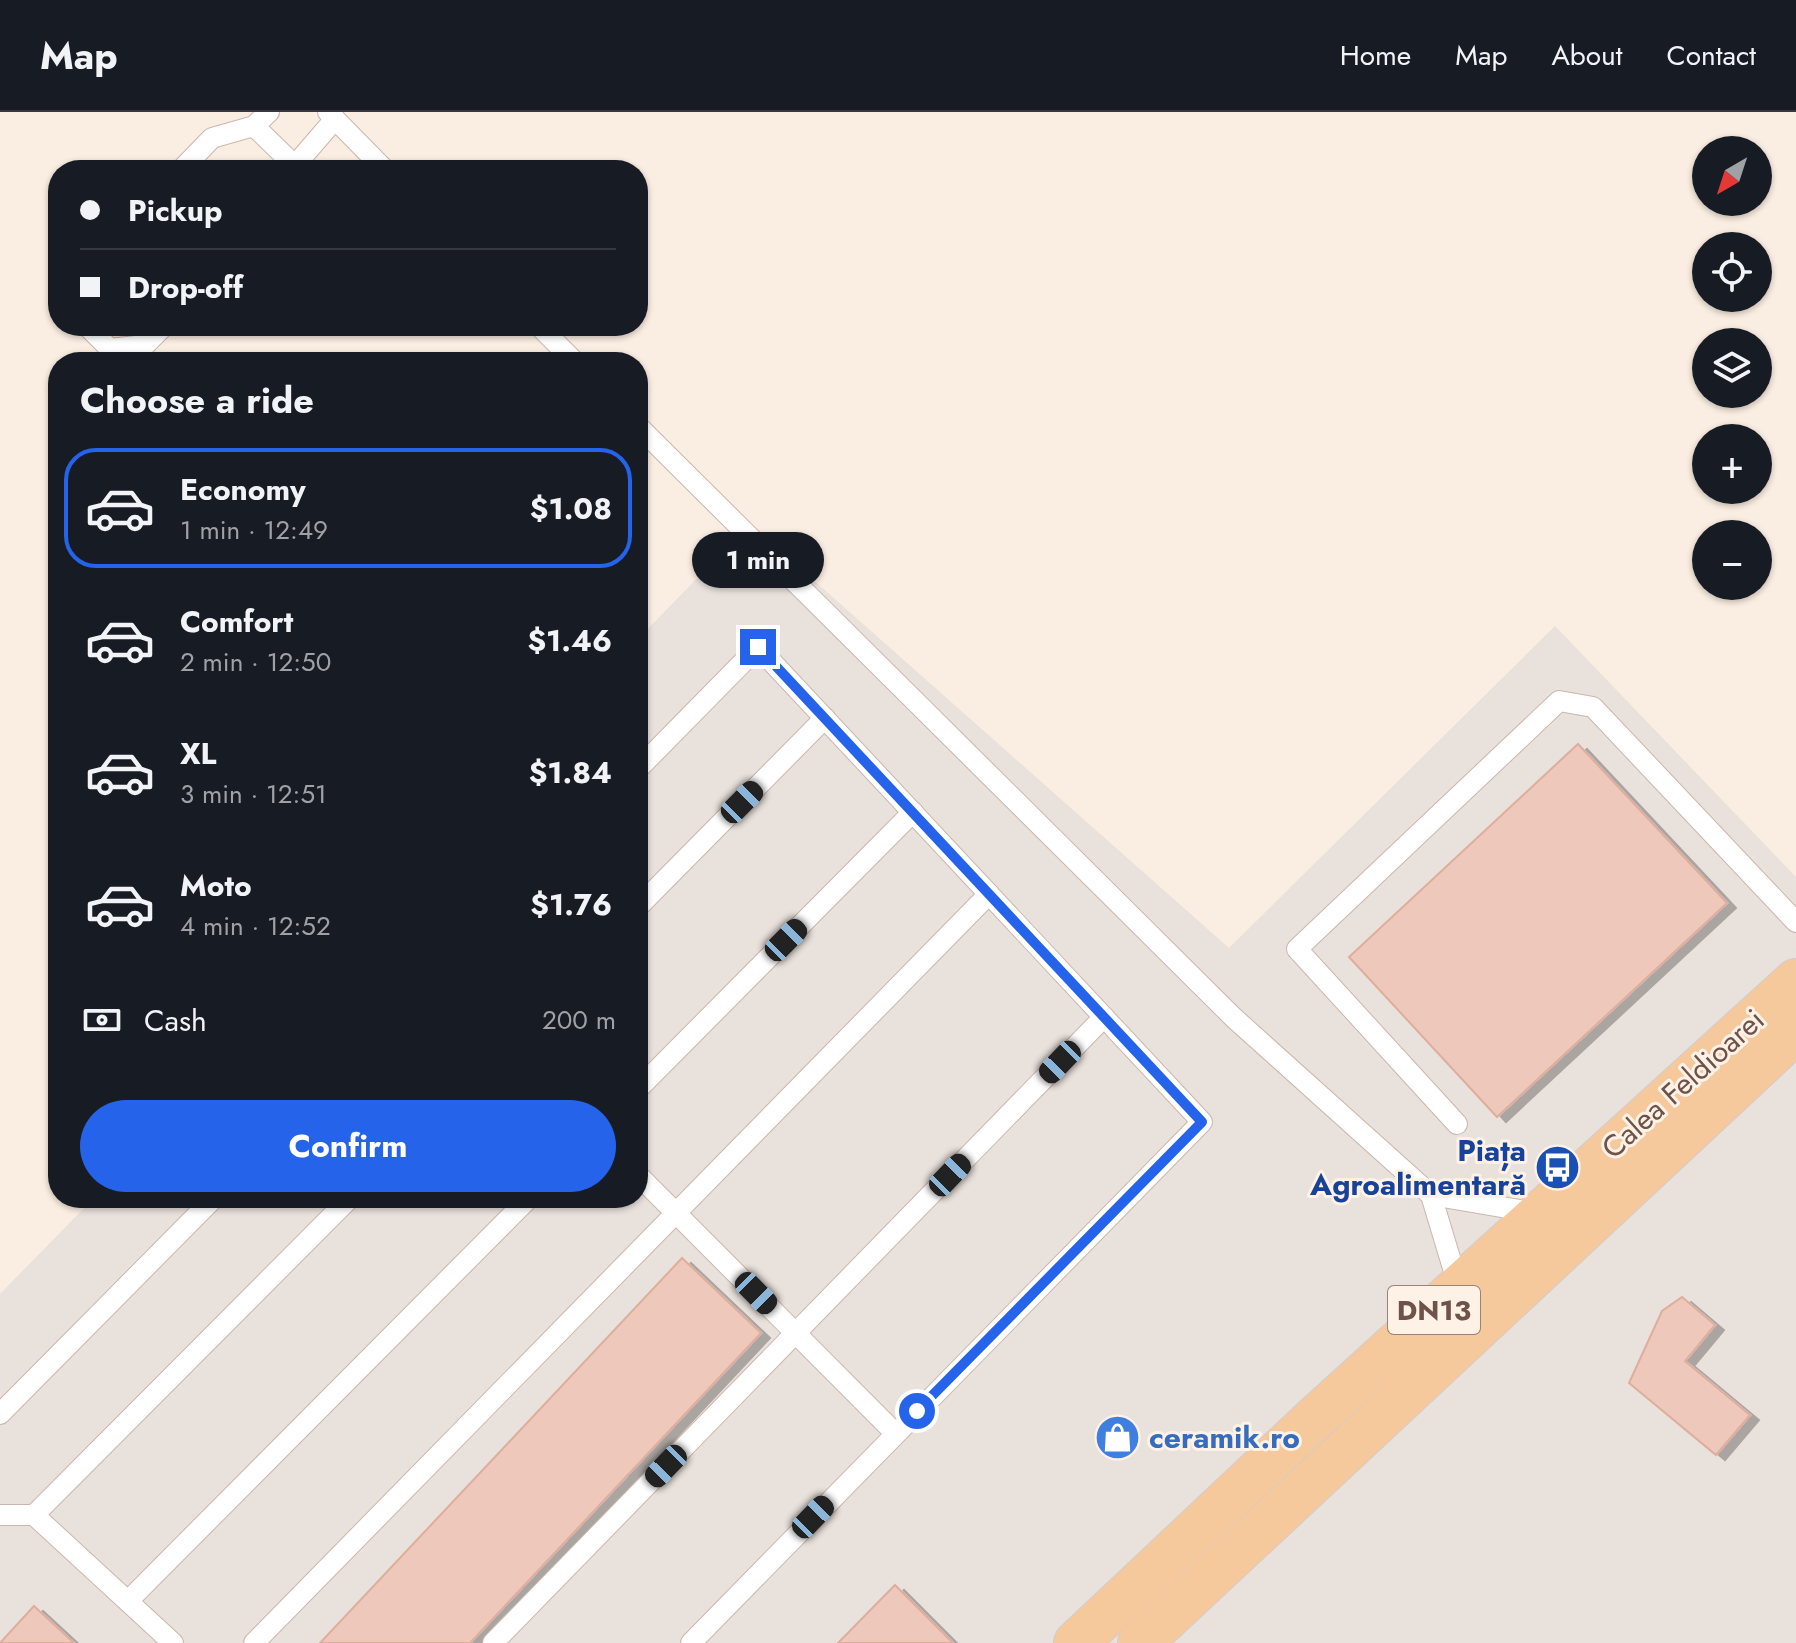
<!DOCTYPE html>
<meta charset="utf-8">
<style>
:root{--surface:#171b24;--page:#242831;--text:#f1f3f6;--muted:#9ea1a6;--line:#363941;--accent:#2563eb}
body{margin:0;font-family:Jost,sans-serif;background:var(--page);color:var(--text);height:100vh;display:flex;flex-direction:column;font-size:30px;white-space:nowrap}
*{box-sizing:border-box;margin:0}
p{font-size:26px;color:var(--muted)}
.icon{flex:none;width:44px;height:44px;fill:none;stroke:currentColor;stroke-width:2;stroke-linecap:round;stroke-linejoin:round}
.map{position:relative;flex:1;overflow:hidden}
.sheet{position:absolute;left:48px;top:240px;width:600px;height:856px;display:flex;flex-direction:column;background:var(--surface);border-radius:32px;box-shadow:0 2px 6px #0004}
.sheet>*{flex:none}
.banner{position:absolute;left:48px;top:48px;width:600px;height:176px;border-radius:32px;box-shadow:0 2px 6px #0004;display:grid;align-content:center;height:176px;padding:0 32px;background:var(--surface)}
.needle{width:52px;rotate:219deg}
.tools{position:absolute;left:1692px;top:24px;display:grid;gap:16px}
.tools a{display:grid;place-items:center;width:80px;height:80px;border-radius:50%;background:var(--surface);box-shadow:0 2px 6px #0004;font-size:40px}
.end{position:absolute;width:36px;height:36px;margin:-18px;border:10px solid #2563eb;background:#fff;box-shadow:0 0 0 4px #fff}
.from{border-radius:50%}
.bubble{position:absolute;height:56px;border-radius:28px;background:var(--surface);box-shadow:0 2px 6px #0004;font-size:26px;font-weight:700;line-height:56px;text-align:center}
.car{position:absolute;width:24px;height:48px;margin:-24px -12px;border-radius:10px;box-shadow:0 0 6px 2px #0007;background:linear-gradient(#222 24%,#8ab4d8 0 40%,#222 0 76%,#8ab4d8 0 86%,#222 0)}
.banner b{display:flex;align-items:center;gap:28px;height:76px;font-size:30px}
.banner b+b{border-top:2px solid var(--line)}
.banner i{width:20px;height:20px;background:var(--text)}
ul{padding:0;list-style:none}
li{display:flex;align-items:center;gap:24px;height:120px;margin:0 16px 12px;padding:0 16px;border:4px solid transparent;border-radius:32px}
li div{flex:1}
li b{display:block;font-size:30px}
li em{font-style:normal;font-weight:700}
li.current{border-color:var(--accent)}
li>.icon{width:72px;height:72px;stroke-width:1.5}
h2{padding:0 32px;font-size:36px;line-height:96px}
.pay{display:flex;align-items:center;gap:20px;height:88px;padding:0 32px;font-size:30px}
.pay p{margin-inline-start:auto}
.action{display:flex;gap:16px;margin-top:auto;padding:16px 32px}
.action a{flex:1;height:92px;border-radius:48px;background:var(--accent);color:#fff;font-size:32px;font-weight:700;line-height:92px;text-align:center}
header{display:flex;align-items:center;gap:48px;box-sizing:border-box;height:112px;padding:0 40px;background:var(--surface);border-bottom:2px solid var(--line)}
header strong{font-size:38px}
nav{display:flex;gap:44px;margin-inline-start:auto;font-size:28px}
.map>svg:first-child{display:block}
.industrial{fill:#e9e1dc}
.building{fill:#eec8ba;stroke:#dfad9c;stroke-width:2;filter:url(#shadow)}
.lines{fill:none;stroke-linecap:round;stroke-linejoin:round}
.lane-casing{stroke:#ccb6ac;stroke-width:22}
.primary-casing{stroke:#d4cbc9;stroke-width:46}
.lane{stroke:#fff;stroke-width:20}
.primary{stroke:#f6c99d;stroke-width:44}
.route{stroke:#2563eb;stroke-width:10}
.labels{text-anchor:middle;stroke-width:6;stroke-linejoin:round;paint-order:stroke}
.shield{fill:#fef1e6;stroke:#9a8279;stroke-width:2}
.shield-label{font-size:28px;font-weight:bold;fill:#6f524a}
.street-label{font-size:30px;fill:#6f524a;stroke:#fef1e6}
.transit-label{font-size:30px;font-weight:bold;fill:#164399;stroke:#fef1e6;text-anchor:end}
.shop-label{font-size:30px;font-weight:bold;fill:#366cbe;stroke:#fef1e6;text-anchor:start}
</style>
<header>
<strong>Map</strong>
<nav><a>Home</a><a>Map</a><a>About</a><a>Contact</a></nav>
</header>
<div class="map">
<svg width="1796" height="1531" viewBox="0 0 1796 1531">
<defs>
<filter id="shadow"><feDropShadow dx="9" dy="5" stdDeviation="0" flood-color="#0004"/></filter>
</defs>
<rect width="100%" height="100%" fill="#faede1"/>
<polygon class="industrial" points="750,412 1229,836 1555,514 1796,765 1796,1531 0,1531 0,1182 94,1086 638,1086 638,527"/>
<g class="building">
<polygon points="1578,632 1727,791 1497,1005 1349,845"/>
<polygon points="682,1146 761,1221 470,1531 320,1531"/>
<polygon points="1682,1185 1715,1213 1685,1249 1750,1303 1716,1343 1629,1271 1662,1199"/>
<polygon points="895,1473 953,1531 838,1531"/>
<polygon points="34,1494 74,1531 0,1531"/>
</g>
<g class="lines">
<defs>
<g id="lane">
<polyline points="328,0 385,58"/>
<polyline points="254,14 293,52"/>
<polyline points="181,58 212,26 254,14 269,0"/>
<polyline points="291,58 335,7"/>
<polyline points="87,214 110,237 145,233 164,214"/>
<polyline points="539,214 575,250"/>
<polyline points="638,314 1234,906 1431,1083 1459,1176"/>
<polyline points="638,657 758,535 1202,1010 691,1531"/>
<polyline points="638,795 825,606"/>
<polyline points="638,977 913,700"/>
<polyline points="1457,1012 1297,837 1559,589 1593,595 1796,810"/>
<polyline points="638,1063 895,1321"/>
<polyline points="1431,1083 1537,1101"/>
<polyline points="0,1302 214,1086"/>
<polyline points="0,1403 34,1403 173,1531"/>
<polyline points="34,1403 350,1086"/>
<polyline points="128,1489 529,1086"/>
<polyline points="254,1531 989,782"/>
<polyline points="493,1531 1104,905"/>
</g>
<g id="primary">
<polyline points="1076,1531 1313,1308 1796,869"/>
<polyline points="1140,1531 1796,919"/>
</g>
</defs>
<use href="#lane" class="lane-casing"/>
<use href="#primary" class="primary-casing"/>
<use href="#lane" class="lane"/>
<use href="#primary" class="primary"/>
</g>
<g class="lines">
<polyline class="route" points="758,535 1202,1010 917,1299"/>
</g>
<defs>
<symbol id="bus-disc" viewBox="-11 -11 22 22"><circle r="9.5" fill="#1a4fb4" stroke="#fef1e6"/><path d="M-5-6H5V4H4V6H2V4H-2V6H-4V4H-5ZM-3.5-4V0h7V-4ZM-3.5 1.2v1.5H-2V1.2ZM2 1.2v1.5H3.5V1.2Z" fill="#fff"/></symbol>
<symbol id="shop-disc" viewBox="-11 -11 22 22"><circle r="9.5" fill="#3f7fe0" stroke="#fef1e6"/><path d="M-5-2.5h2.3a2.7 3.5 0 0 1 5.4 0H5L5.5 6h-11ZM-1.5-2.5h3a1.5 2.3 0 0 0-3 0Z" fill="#fff"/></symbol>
</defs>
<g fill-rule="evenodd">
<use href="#bus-disc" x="1532" y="1030" width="51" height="51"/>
<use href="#shop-disc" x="1092" y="1300" width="51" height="51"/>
</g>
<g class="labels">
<rect class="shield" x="1388" y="1174" width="92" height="48" rx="6"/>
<g class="shield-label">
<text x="1434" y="1208">DN13</text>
</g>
<g class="street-label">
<text transform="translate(1683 972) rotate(-42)" y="10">Calea Feldioarei</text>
</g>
<g class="transit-label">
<text x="1526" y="1049">Piața<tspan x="1526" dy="34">Agroalimentară</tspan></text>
</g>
<g class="shop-label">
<text x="1149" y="1336">ceramik.ro</text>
</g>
</g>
</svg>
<div class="tools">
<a><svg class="needle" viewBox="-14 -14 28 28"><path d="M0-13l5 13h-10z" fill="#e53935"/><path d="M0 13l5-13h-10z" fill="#9ea1a6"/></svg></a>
<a><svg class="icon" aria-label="locate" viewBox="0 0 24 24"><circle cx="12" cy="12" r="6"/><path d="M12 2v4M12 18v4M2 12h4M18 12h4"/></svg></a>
<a><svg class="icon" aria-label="layers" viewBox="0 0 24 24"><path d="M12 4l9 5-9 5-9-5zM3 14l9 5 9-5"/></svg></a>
<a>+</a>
<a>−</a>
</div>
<i class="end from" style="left:917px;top:1299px"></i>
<i class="end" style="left:758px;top:535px"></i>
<div class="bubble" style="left:692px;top:420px;width:132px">1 min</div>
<i class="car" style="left:742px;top:690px;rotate:45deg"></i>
<i class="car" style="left:786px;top:828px;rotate:45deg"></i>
<i class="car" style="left:1060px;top:950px;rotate:224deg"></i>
<i class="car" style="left:950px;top:1063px;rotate:44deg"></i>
<i class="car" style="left:756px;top:1181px;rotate:135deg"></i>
<i class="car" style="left:666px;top:1354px;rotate:224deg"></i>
<i class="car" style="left:813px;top:1405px;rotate:44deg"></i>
<div class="banner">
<b><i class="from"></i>Pickup</b>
<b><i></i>Drop-off</b>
</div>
<section class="sheet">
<h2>Choose a ride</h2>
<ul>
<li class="current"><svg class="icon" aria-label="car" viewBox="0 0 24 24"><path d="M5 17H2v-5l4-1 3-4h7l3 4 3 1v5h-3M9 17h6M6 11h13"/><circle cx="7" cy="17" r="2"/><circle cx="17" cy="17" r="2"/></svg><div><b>Economy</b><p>1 min · 12:49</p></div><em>$1.08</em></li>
<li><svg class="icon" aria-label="car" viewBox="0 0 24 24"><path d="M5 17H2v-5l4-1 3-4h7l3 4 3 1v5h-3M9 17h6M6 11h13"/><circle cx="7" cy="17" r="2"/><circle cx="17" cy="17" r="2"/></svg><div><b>Comfort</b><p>2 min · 12:50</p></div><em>$1.46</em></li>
<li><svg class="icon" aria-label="car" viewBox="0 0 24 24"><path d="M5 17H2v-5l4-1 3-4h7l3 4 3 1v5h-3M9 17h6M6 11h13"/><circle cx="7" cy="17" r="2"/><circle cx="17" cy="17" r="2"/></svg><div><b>XL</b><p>3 min · 12:51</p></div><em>$1.84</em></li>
<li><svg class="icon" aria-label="car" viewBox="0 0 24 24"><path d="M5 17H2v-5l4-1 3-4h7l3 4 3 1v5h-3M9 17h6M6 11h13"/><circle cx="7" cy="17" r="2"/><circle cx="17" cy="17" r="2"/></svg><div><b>Moto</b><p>4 min · 12:52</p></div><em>$1.76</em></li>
</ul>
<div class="pay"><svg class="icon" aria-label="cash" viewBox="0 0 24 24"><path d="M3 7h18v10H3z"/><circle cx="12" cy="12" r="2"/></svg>Cash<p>200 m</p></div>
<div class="action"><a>Confirm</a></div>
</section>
</div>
